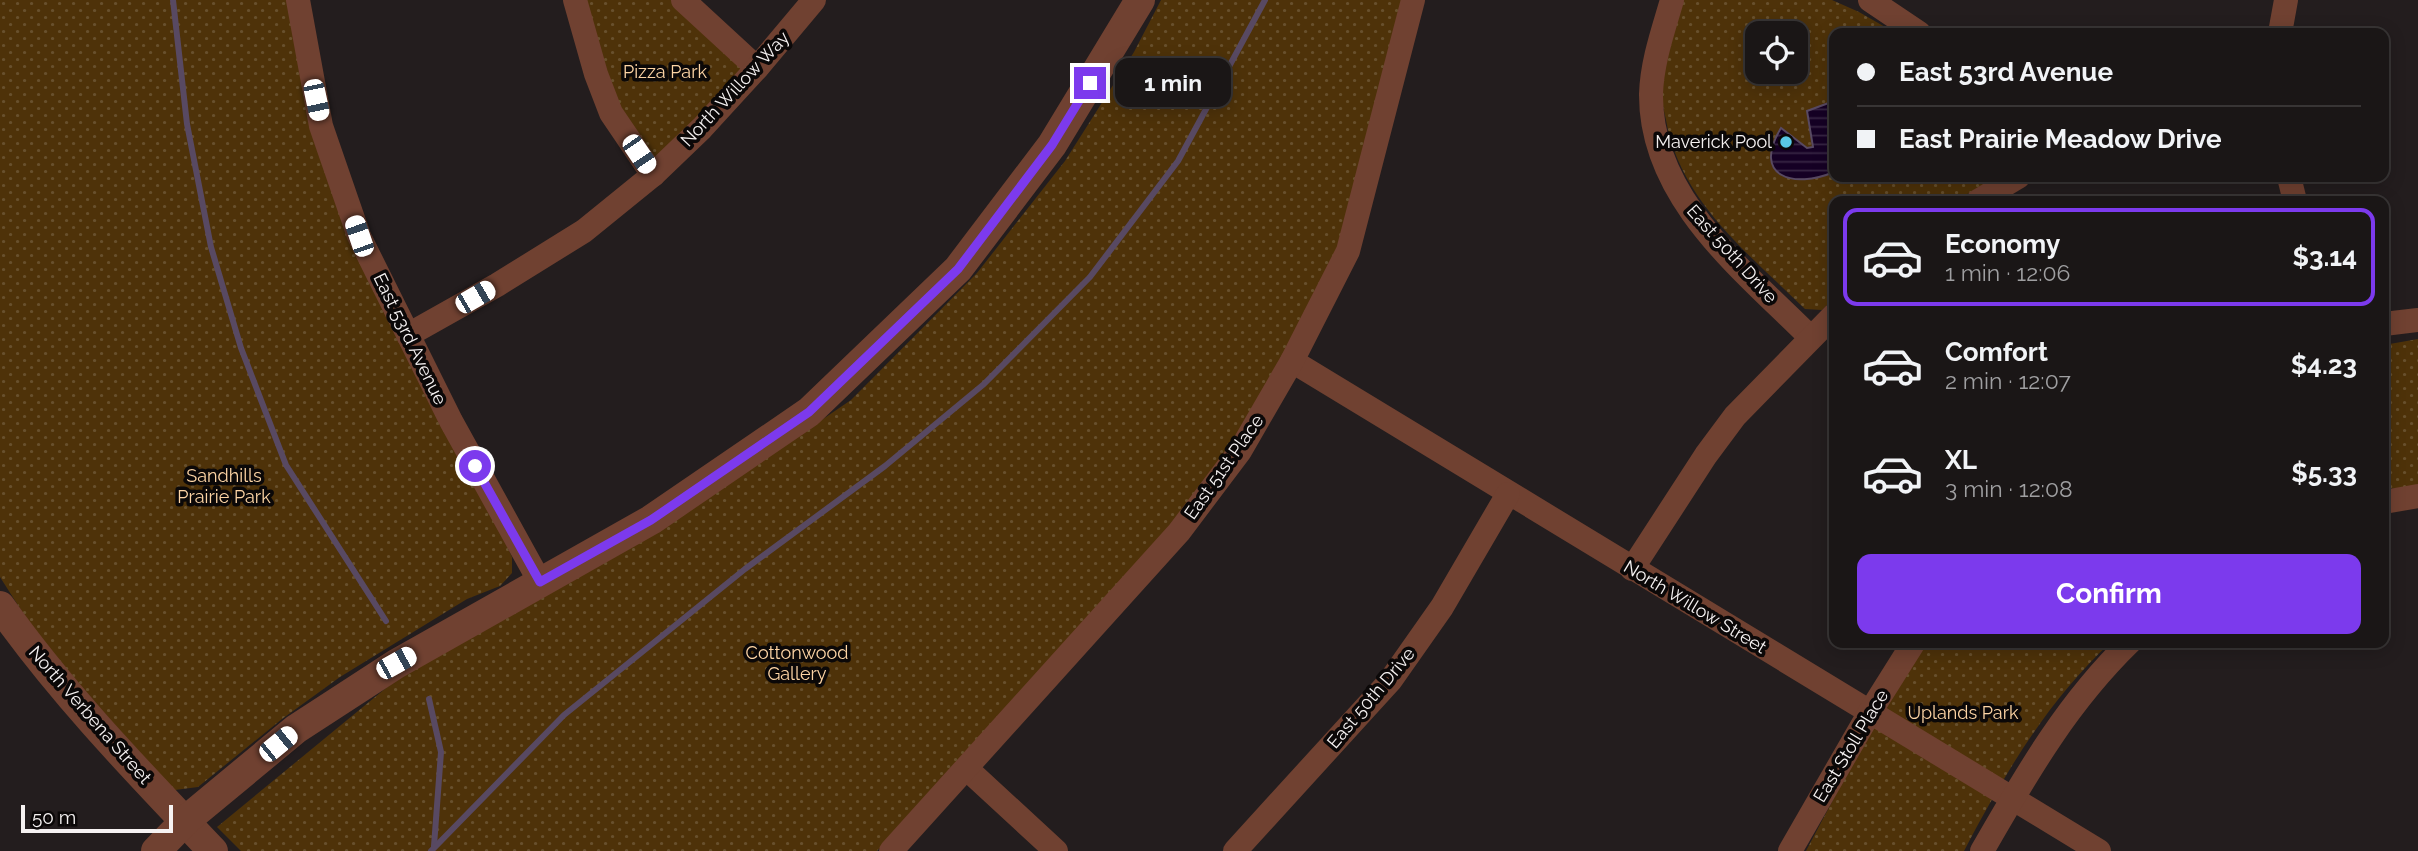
<!DOCTYPE html>
<meta charset="utf-8">
<style>
:root{--surface:#1a1616;--page:#231f1f;--text:#f1f3f6;--muted:#9f9fa1;--line:#383535;--accent:#7c3aed}
body{margin:0;font-family:Raleway,sans-serif;background:var(--page);color:var(--text);height:100vh;display:flex;flex-direction:column;font-size:26px;white-space:nowrap}
*{box-sizing:border-box;margin:0}
p{font-size:23px;color:var(--muted)}
.icon{flex:none;width:38px;height:38px;fill:none;stroke:currentColor;stroke-width:2;stroke-linecap:round;stroke-linejoin:round}
.map{position:relative;flex:1;overflow:hidden}
.details{position:absolute;left:1829px;top:196px;width:560px;height:452px;display:flex;flex-direction:column;background:var(--surface);border-radius:14px;box-shadow:0 4px 18px #0003,0 0 0 2px var(--line)}
.details>*{flex:none}
.guide{position:absolute;left:1829px;top:28px;width:560px;height:154px;border-radius:14px;box-shadow:0 4px 18px #0003,0 0 0 2px var(--line);display:grid;align-content:center;height:154px;padding:0 28px;background:var(--surface)}
.fabs{position:absolute;left:1745px;top:21px;display:grid;gap:14px}
.fabs a{display:grid;place-items:center;width:63px;height:63px;border-radius:14px;background:var(--surface);box-shadow:0 4px 18px #0003,0 0 0 2px var(--line);font-size:35px}
.scale{position:absolute;left:21px;bottom:18px;width:152px;box-sizing:border-box;padding-left:7px;border:4px solid #f6f2f2;border-top:0;font-size:19px;line-height:24px;white-space:nowrap;color:#f6f2f2;-webkit-text-stroke:5px #0b0808;paint-order:stroke}
.end{position:absolute;width:32px;height:32px;margin:-16px;border:9px solid #7c3aed;background:#fff;box-shadow:0 0 0 4px #fff}
.from{border-radius:50%}
.bubble{position:absolute;height:49px;border-radius:14px;background:var(--surface);box-shadow:0 4px 18px #0003,0 0 0 2px var(--line);font-size:23px;font-weight:700;line-height:49px;text-align:center}
.car{position:absolute;width:21px;height:42px;margin:-21px -10px;border-radius:9px;box-shadow:0 0 5px 2px #0007;background:linear-gradient(#fff 24%,#345 0 40%,#fff 0 76%,#345 0 86%,#fff 0)}
.guide b{display:flex;align-items:center;gap:24px;height:66px;font-size:26px}
.guide b+b{border-top:2px solid var(--line)}
.guide i{width:18px;height:18px;background:var(--text)}
ul{padding:12px 0 0;list-style:none}
li{display:flex;align-items:center;gap:21px;height:98px;margin:0 14px 10px;padding:0 14px;border:4px solid transparent;border-radius:14px}
li div{flex:1}
li b{display:block;font-size:26px}
li em{font-style:normal;font-weight:700}
li.current{border-color:var(--accent)}
li>.icon{width:63px;height:63px;stroke-width:1.5}
.primary-button{display:flex;gap:14px;margin-top:auto;padding:14px 28px}
.primary-button a{flex:1;height:80px;border-radius:14px;background:var(--accent);color:#fff;font-size:28px;font-weight:700;line-height:80px;text-align:center}
.map>svg:first-child{display:block}
.park{fill:url(#park-dots);fill-rule:evenodd}
.water{fill:url(#water-rules);stroke:#584962;stroke-width:2}
.lines{fill:none;stroke-linecap:round;stroke-linejoin:round}
.stream{stroke:#584962;stroke-width:6}
.minor{stroke:#704131;stroke-width:24}
.tertiary{stroke:#704131;stroke-width:30}
.route{stroke:#7c3aed;stroke-width:9}
.poi-dot{fill:#59c8e5;stroke:#0b0808;stroke-width:2.5}
.labels{text-anchor:middle;stroke-width:7;stroke-linejoin:round;paint-order:stroke}
.park-label{font-size:18px;fill:#fed5a5;stroke:#0b0808}
.street-label{font-size:18px;fill:#f6f2f2;stroke:#0b0808}
.poi-label{font-size:18px;fill:#f6f2f2;stroke:#0b0808;text-anchor:end}
</style>
<div class="map">
<svg width="2418" height="851" viewBox="0 0 2418 851">
<defs>
<pattern id="park-dots" width="8" height="8" patternUnits="userSpaceOnUse" patternTransform="scale(1.75)"><rect width="8" height="8" fill="#4e3209"/><path d="M2 2h.1M6 6h.1" fill="none" stroke="#68502d" stroke-width="1.8" stroke-linecap="round"/></pattern>
<pattern id="water-rules" width="6" height="5" patternUnits="userSpaceOnUse" patternTransform="scale(1.75)"><rect width="6" height="5" fill="#150024"/><path d="M0 2.5h6" fill="none" stroke="#382644"/></pattern>
</defs>
<rect width="100%" height="100%" fill="#231d1e"/>
<g class="park">
<polygon points="0,0 289,0 312,125 512,557 512,573 500,586 467,599 340,677 282,719 198,787 175,790 127,740 35,632 0,577"/>
<polygon points="575,0 683,0 757,68 653,175 611,113"/>
<polygon points="1161,0 1406,0 1340,254 1290,354 1187,509 994,725 877,851 241,851 217,827 386,688 476,629 707,498 851,400 977,273 1065,161 1134,52"/>
<path d="M1682 0H1832L1859 12 1892 31 1894 33H1834V177H1988L1986 184 1954 201H1834V298L1822 310 1805 309C1749 254 1680 201 1666 120 1664 112 1662 102 1662 94 1663 62 1674 31 1682 0ZM1757 33H1796V72H1757Z"/>
<polygon points="2418,339 2418,487 2384,489 2384,345"/>
<path d="M1925 642H2111C2048 700 2003 776 1964 851H1806L1861 747Z"/>
</g>
<path class="water" d="M1834 101V172C1794 189 1751 177 1781 128L1807 148 1813 147 1807 111Z"/>
<g class="lines">
<g class="stream">
<polyline points="173,0 187,124 211,247 241,348 286,465 386,621"/>
<polyline points="429,699 441,752 434,846"/>
<polyline points="431,851 564,715 745,569 885,466 984,384 1090,277 1178,161 1265,0"/>
</g>
<g class="minor">
<polyline points="298,0 321,126 359,236 451,421 540,582"/>
<polyline points="575,0 596,74 611,113 653,175"/>
<polyline points="683,0 757,68"/>
<path d="M1672 0C1663 31 1652 62 1651 94 1650 198 1743 270 1810 337"/>
<polyline points="1870,0 1919,33"/>
<polyline points="2280,33 2286,0"/>
<polyline points="2289,177 2295,201"/>
<polyline points="1978,201 2018,177"/>
<polyline points="2384,324 2418,320"/>
<polyline points="408,335 497,285 584,231 653,175 702,128 757,68 814,0"/>
<polyline points="1292,361 2099,851"/>
<polyline points="2384,502 2418,496"/>
<polyline points="1632,569 1706,455 1735,416 1834,315"/>
<polyline points="967,769 1056,851"/>
<polyline points="891,851 1179,532 1240,451 1292,361 1348,251 1413,0"/>
<polyline points="1235,851 1390,681 1442,607 1508,494"/>
<polyline points="1790,851 1870,712 1914,642"/>
<path d="M1982 851C2026 775 2066 704 2130 642"/>
</g>
<g class="tertiary">
<path d="M0 606C63 695 138 772 213 851"/>
<polyline points="156,851 185,821 296,729 396,664 651,520 809,412 958,269 1052,145 1140,0"/>
</g>
</g>
<g class="lines">
<polyline class="route" points="475,466 540,582 651,520 809,412 958,269 1052,145 1090,83"/>
</g>
<circle class="poi-dot" cx="1786" cy="142" r="7"/>
<g class="labels">
<g class="park-label">
<text x="665" y="78">Pizza Park</text>
<text x="224" y="482">Sandhills<tspan x="224" dy="21">Prairie Park</tspan></text>
<text x="797" y="659">Cottonwood<tspan x="797" dy="21">Gallery</tspan></text>
<text x="1963" y="719">Uplands Park</text>
</g>
<g class="street-label">
<text transform="translate(735 89) rotate(-47)" y="6">North Willow Way</text>
<text transform="translate(1732 254) rotate(48)" y="6">East 50th Drive</text>
<text transform="translate(410 339) rotate(64)" y="6">East 53rd Avenue</text>
<text transform="translate(1224 467) rotate(-55)" y="6">East 51st Place</text>
<text transform="translate(1695 607) rotate(31)" y="6">North Willow Street</text>
<text transform="translate(1371 698) rotate(-50)" y="6">East 50th Drive</text>
<text transform="translate(90 715) rotate(49)" y="6">North Verbena Street</text>
<text transform="translate(1851 746) rotate(-59)" y="6">East Stoll Place</text>
</g>
<g class="poi-label">
<text x="1772" y="148">Maverick Pool</text>
</g>
</g>
</svg>
<div class="fabs">
<a><svg class="icon" aria-label="locate" viewBox="0 0 24 24"><circle cx="12" cy="12" r="6"/><path d="M12 2v4M12 18v4M2 12h4M18 12h4"/></svg></a>
</div>
<div class="scale">50 m</div>
<i class="end from" style="left:475px;top:466px"></i>
<i class="end" style="left:1090px;top:83px"></i>
<div class="bubble" style="left:1115px;top:58px;width:116px">1 min</div>
<i class="car" style="left:316px;top:100px;rotate:168deg"></i>
<i class="car" style="left:639px;top:154px;rotate:146deg"></i>
<i class="car" style="left:359px;top:236px;rotate:341deg"></i>
<i class="car" style="left:475px;top:297px;rotate:60deg"></i>
<i class="car" style="left:396px;top:663px;rotate:61deg"></i>
<i class="car" style="left:278px;top:744px;rotate:51deg"></i>
<div class="guide">
<b><i class="from"></i>East 53rd Avenue</b>
<b><i></i>East Prairie Meadow Drive</b>
</div>
<section class="details">
<ul>
<li class="current"><svg class="icon" aria-label="car" viewBox="0 0 24 24"><path d="M5 17H2v-5l4-1 3-4h7l3 4 3 1v5h-3M9 17h6M6 11h13"/><circle cx="7" cy="17" r="2"/><circle cx="17" cy="17" r="2"/></svg><div><b>Economy</b><p>1 min · 12:06</p></div><em>$3.14</em></li>
<li><svg class="icon" aria-label="car" viewBox="0 0 24 24"><path d="M5 17H2v-5l4-1 3-4h7l3 4 3 1v5h-3M9 17h6M6 11h13"/><circle cx="7" cy="17" r="2"/><circle cx="17" cy="17" r="2"/></svg><div><b>Comfort</b><p>2 min · 12:07</p></div><em>$4.23</em></li>
<li><svg class="icon" aria-label="car" viewBox="0 0 24 24"><path d="M5 17H2v-5l4-1 3-4h7l3 4 3 1v5h-3M9 17h6M6 11h13"/><circle cx="7" cy="17" r="2"/><circle cx="17" cy="17" r="2"/></svg><div><b>XL</b><p>3 min · 12:08</p></div><em>$5.33</em></li>
</ul>
<div class="primary-button"><a>Confirm</a></div>
</section>
</div>
